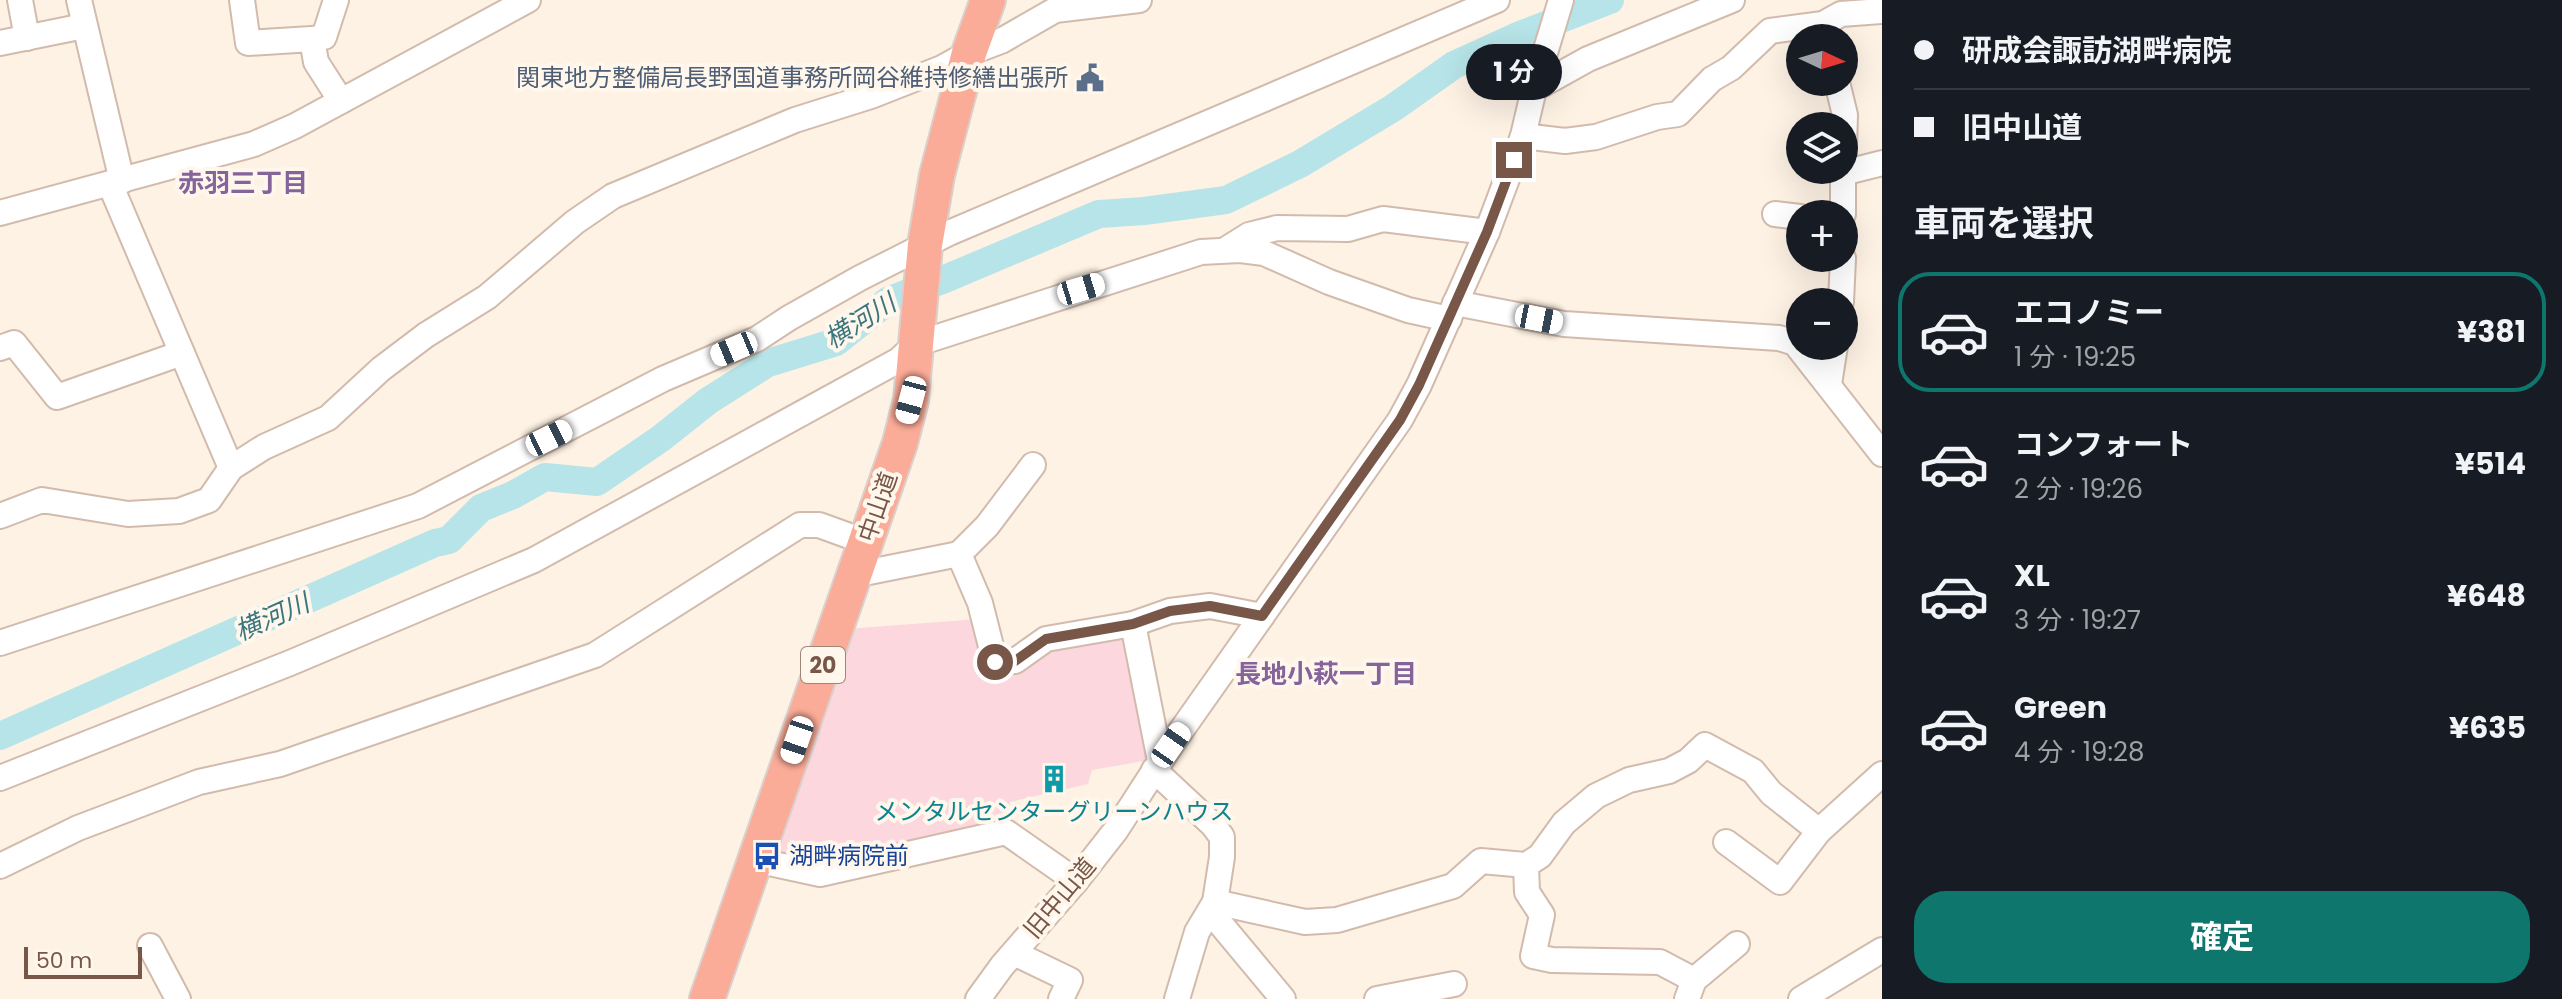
<!DOCTYPE html>
<html lang="ja">
<meta charset="utf-8">
<style>
:root{--surface:#171b24;--page:#20242c;--text:#f1f3f6;--muted:#9ea1a6;--line:#363941;--accent:#0f766e}
body{margin:0;font-family:Poppins,"Noto Sans JP",sans-serif;background:var(--page);color:var(--text);height:100vh;display:flex;flex-direction:column;font-size:30px;white-space:nowrap}
*{box-sizing:border-box;margin:0}
p{font-size:26px;color:var(--muted)}
.icon{flex:none;width:44px;height:44px;fill:none;stroke:currentColor;stroke-width:2;stroke-linecap:round;stroke-linejoin:round}
.map{position:relative;flex:1;overflow:hidden}
.side{display:flex;flex-direction:column;background:var(--surface);width:680px}
.side>*{flex:none}
.banner{display:grid;align-content:center;height:176px;padding:0 32px;background:var(--surface)}
.needle{width:52px;rotate:94deg}
.controls{position:absolute;left:1786px;top:24px;display:grid;gap:16px}
.controls a{display:grid;place-items:center;width:72px;height:72px;border-radius:50%;background:var(--surface);box-shadow:0 8px 32px #0002;font-size:40px}
.scale{position:absolute;left:24px;bottom:20px;width:118px;box-sizing:border-box;padding-left:8px;border:4px solid #785648;border-top:0;font-size:22px;line-height:28px;white-space:nowrap;color:#785648;-webkit-text-stroke:6px #fff6ec;paint-order:stroke}
.end{position:absolute;width:36px;height:36px;margin:-18px;border:10px solid #785648;background:#fff;box-shadow:0 0 0 4px #fff}
.from{border-radius:50%}
.bubble{position:absolute;height:56px;border-radius:28px;background:var(--surface);box-shadow:0 8px 32px #0002;font-size:26px;font-weight:700;line-height:56px;text-align:center}
.car{position:absolute;width:24px;height:48px;margin:-24px -12px;border-radius:10px;box-shadow:0 0 6px 2px #0007;background:linear-gradient(#fff 24%,#345 0 40%,#fff 0 76%,#345 0 86%,#fff 0)}
.banner b{display:flex;align-items:center;gap:28px;height:76px;font-size:30px}
.banner b+b{border-top:2px solid var(--line)}
.banner i{width:20px;height:20px;background:var(--text)}
ul{padding:0;list-style:none}
li{display:flex;align-items:center;gap:24px;height:120px;margin:0 16px 12px;padding:0 16px;border:4px solid transparent;border-radius:32px}
li div{flex:1}
li b{display:block;font-size:30px}
li em{font-style:normal;font-weight:700}
li.current{border-color:var(--accent)}
li>.icon{width:72px;height:72px;stroke-width:1.5}
h2{padding:0 32px;font-size:36px;line-height:96px}
.action{display:flex;gap:16px;margin-top:auto;padding:16px 32px}
.action a{flex:1;height:92px;border-radius:32px;background:var(--accent);color:#fff;font-size:32px;font-weight:700;line-height:92px;text-align:center}
main{display:flex;flex:1;min-height:0}
.map>svg:first-child{display:block}
.medical{fill:#fcd7dd}
.lines{fill:none;stroke-linecap:round;stroke-linejoin:round}
.river{stroke:#b7e4e8;stroke-width:28}
.minor-casing{stroke:#d2bbac;stroke-width:28}
.highway-casing{stroke:#d9d0cc;stroke-width:38}
.minor{stroke:#fff;stroke-width:24}
.highway{stroke:#fbac98;stroke-width:34}
.route{stroke:#785648;stroke-width:10}
.labels{text-anchor:middle;stroke-width:8;stroke-linejoin:round;paint-order:stroke}
.shield{fill:#fff6ec;stroke:#a08679;stroke-width:2}
.shield-label{font-size:22px;font-weight:bold;fill:#785648}
.service-label{font-size:24px;fill:#4e5e75;stroke:#fff6ec;text-anchor:end}
.street-label{font-size:24px;fill:#785648;stroke:#fff6ec}
.culture-label{font-size:24px;fill:#0d838f;stroke:#fff6ec}
.transit-label{font-size:24px;fill:#164399;stroke:#fff6ec;text-anchor:start}
.neighbourhood-label{font-size:26px;font-weight:bold;fill:#85639b;stroke:#fff6ec}
.water-label{font-size:26px;font-style:italic;fill:#3b767e;stroke:#fff6ec}
</style>
<main>
<div class="map">
<svg width="1882" height="999" viewBox="0 0 1882 999">
<rect width="100%" height="100%" fill="#fdf2e4"/>
<polygon class="medical" points="979,619 991,665 1039,647 1128,627 1155,759 1092,770 1088,784 1010,802 1009,825 829,865 770,854 846,629"/>
<g class="lines">
<polyline class="river" points="0,736 435,543 449,540 481,508 513,495 545,477 597,482 660,439 708,401 768,363 836,342 889,300 940,281 1099,214 1144,211 1226,200 1300,164 1393,108 1454,65 1520,35 1610,0"/>
<defs>
<g id="minor">
<polyline points="20,0 27,38"/>
<polyline points="79,0 122,181"/>
<polyline points="242,0 248,43 312,39 316,62 341,101"/>
<polyline points="312,39 324,37 336,0"/>
<polyline points="0,43 84,26"/>
<polyline points="1837,82 1845,115 1844,146"/>
<polyline points="1534,89 1588,59 1732,0"/>
<polyline points="1523,136 1565,141 1596,137 1657,117 1678,114 1712,79 1731,68 1770,31 1823,24 1841,14 1882,11"/>
<polyline points="1843,170 1843,214"/>
<polyline points="1843,173 1882,163"/>
<polyline points="110,184 231,468"/>
<polyline points="0,213 254,144 295,126 528,0"/>
<polyline points="1775,214 1800,217"/>
<polyline points="1225,250 1249,235 1277,228 1348,229 1383,219 1487,232"/>
<polyline points="1841,302 1843,258"/>
<polyline points="1455,303 1564,324 1779,338 1795,343 1882,454"/>
<polyline points="0,348 14,343 57,397 182,353"/>
<polyline points="1829,384 1835,346"/>
<polyline points="0,516 42,500 128,514 179,511 209,500 231,468 264,447 328,418 381,369 426,335 487,297 575,222 613,196 795,120 871,96 942,68 969,53 1001,41 1055,10 1139,0"/>
<polyline points="959,554 987,526 1033,465"/>
<polyline points="854,575 959,554 980,603 995,662 1015,661 1046,639 1133,624 1160,761"/>
<polyline points="1133,624 1170,611 1210,606 1262,616"/>
<polyline points="0,643 418,506 663,379 757,339 789,318 860,278 949,233 1497,0"/>
<polyline points="1154,770 1213,825 1222,837 1222,857 1215,902 1219,922 1283,999"/>
<polyline points="0,778 290,663 534,560 899,360 916,344 1201,252 1240,250 1264,253 1329,282 1408,310 1449,319"/>
<polyline points="1726,842 1780,882 1819,831 1882,774"/>
<polyline points="755,860 820,874 1006,832 1076,881"/>
<polyline points="1526,865 1527,892 1542,915 1533,956 1552,960 1660,962 1694,980"/>
<polyline points="0,866 78,828 199,782 280,764 595,655 800,525 819,525 866,542"/>
<polyline points="1215,902 1305,922 1337,920 1453,886 1481,861 1526,865 1540,856 1564,823 1596,796 1629,780 1669,771 1688,761 1705,745 1753,771 1771,793 1819,831"/>
<polyline points="150,946 178,999"/>
<polyline points="1014,953 1070,980 1061,999"/>
<polyline points="978,999 1002,966 1076,881 1116,830 1171,745 1400,420 1419,385 1487,232 1523,136 1534,89 1561,0"/>
<polyline points="1177,999 1197,932 1215,902"/>
<polyline points="1377,999 1454,984"/>
<polyline points="1687,999 1694,980 1737,944"/>
<polyline points="1801,999 1882,950"/>
</g>
<polyline id="highway" points="707,999 900,443 911,400 925,245 937,175 969,53 988,0"/>
</defs>
<use href="#minor" class="minor-casing"/>
<use href="#highway" class="highway-casing"/>
<use href="#minor" class="minor"/>
<use href="#highway" class="highway"/>
</g>
<g class="lines">
<polyline class="route" points="995,662 1015,661 1046,639 1133,624 1170,611 1210,606 1262,616 1400,420 1419,385 1487,232 1514,160"/>
</g>
<defs>
<symbol id="civic-bare" viewBox="-9 -9 18 18"><path d="M-.6-6.5H3V-4.5H.6V-3L4-1V1h2V6H-6V1h2V-1L-.6-3ZM-1.2 2.5V6h2.4V2.5Z" fill="#5c6f8a" stroke="#fff6ec" stroke-width="2.5" paint-order="stroke"/></symbol>
<symbol id="building-bare" viewBox="-9 -9 18 18"><path d="M-4-6H4V6H1V3H-1V6H-4ZM-2.5-4.3h1.7v1.8h-1.7ZM.8-4.3h1.7v1.8H.8ZM-2.5-1h1.7V.8h-1.7ZM.8-1h1.7V.8H.8Z" fill="#0f9aa8" stroke="#fff6ec" stroke-width="2.5" paint-order="stroke"/></symbol>
<symbol id="bus-bare" viewBox="-9 -9 18 18"><path d="M-5-6H5V4H4V6H2V4H-2V6H-4V4H-5ZM-3.5-4V0h7V-4ZM-3.5 1.2v1.5H-2V1.2ZM2 1.2v1.5H3.5V1.2Z" fill="#1a4fb4" stroke="#fff6ec" stroke-width="2.5" paint-order="stroke"/></symbol>
</defs>
<g fill-rule="evenodd">
<use href="#civic-bare" x="1070" y="58" width="40" height="40"/>
<use href="#building-bare" x="1034" y="759" width="40" height="40"/>
<use href="#bus-bare" x="747" y="836" width="40" height="40"/>
</g>
<g class="labels">
<rect class="shield" x="801" y="647" width="44" height="36" rx="6"/>
<g class="shield-label">
<text x="823" y="673">20</text>
</g>
<g class="service-label">
<text x="1068" y="86">関東地方整備局長野国道事務所岡谷維持修繕出張所</text>
</g>
<g class="street-label">
<text transform="translate(878 507) rotate(-71)" y="8">中山道</text>
<text transform="translate(1060 898) rotate(-50)" y="8">旧中山道</text>
</g>
<g class="culture-label">
<text x="1054" y="820">メンタルセンターグリーンハウス</text>
</g>
<g class="transit-label">
<text x="789" y="864">湖畔病院前</text>
</g>
<g class="neighbourhood-label">
<text x="243" y="192">赤羽三丁目</text>
<text x="1326" y="683">長地小萩一丁目</text>
</g>
<g class="water-label">
<text transform="translate(860 321) rotate(-32)" y="9">横河川</text>
<text transform="translate(272 617) rotate(-24)" y="9">横河川</text>
</g>
</g>
</svg>
<div class="controls">
<a><svg class="needle" viewBox="-14 -14 28 28"><path d="M0-13l5 13h-10z" fill="#e53935"/><path d="M0 13l5-13h-10z" fill="#9ea1a6"/></svg></a>
<a><svg class="icon" aria-label="layers" viewBox="0 0 24 24"><path d="M12 4l9 5-9 5-9-5zM3 14l9 5 9-5"/></svg></a>
<a>+</a>
<a>−</a>
</div>
<div class="scale">50 m</div>
<i class="end from" style="left:995px;top:662px"></i>
<i class="end" style="left:1514px;top:160px"></i>
<div class="bubble" style="left:1466px;top:44px;width:96px">1 分</div>
<i class="car" style="left:1081px;top:289px;rotate:73deg"></i>
<i class="car" style="left:1539px;top:319px;rotate:101deg"></i>
<i class="car" style="left:734px;top:349px;rotate:247deg"></i>
<i class="car" style="left:911px;top:400px;rotate:195deg"></i>
<i class="car" style="left:549px;top:438px;rotate:64deg"></i>
<i class="car" style="left:797px;top:740px;rotate:199deg"></i>
<i class="car" style="left:1171px;top:745px;rotate:35deg"></i>
</div>
<section class="side">
<div class="banner">
<b><i class="from"></i>研成会諏訪湖畔病院</b>
<b><i></i>旧中山道</b>
</div>
<h2>車両を選択</h2>
<ul>
<li class="current"><svg class="icon" aria-label="car" viewBox="0 0 24 24"><path d="M5 17H2v-5l4-1 3-4h7l3 4 3 1v5h-3M9 17h6M6 11h13"/><circle cx="7" cy="17" r="2"/><circle cx="17" cy="17" r="2"/></svg><div><b>エコノミー</b><p>1 分 · 19:25</p></div><em>¥381</em></li>
<li><svg class="icon" aria-label="car" viewBox="0 0 24 24"><path d="M5 17H2v-5l4-1 3-4h7l3 4 3 1v5h-3M9 17h6M6 11h13"/><circle cx="7" cy="17" r="2"/><circle cx="17" cy="17" r="2"/></svg><div><b>コンフォート</b><p>2 分 · 19:26</p></div><em>¥514</em></li>
<li><svg class="icon" aria-label="car" viewBox="0 0 24 24"><path d="M5 17H2v-5l4-1 3-4h7l3 4 3 1v5h-3M9 17h6M6 11h13"/><circle cx="7" cy="17" r="2"/><circle cx="17" cy="17" r="2"/></svg><div><b>XL</b><p>3 分 · 19:27</p></div><em>¥648</em></li>
<li><svg class="icon" aria-label="car" viewBox="0 0 24 24"><path d="M5 17H2v-5l4-1 3-4h7l3 4 3 1v5h-3M9 17h6M6 11h13"/><circle cx="7" cy="17" r="2"/><circle cx="17" cy="17" r="2"/></svg><div><b>Green</b><p>4 分 · 19:28</p></div><em>¥635</em></li>
</ul>
<div class="action"><a>確定</a></div>
</section>
</main>
